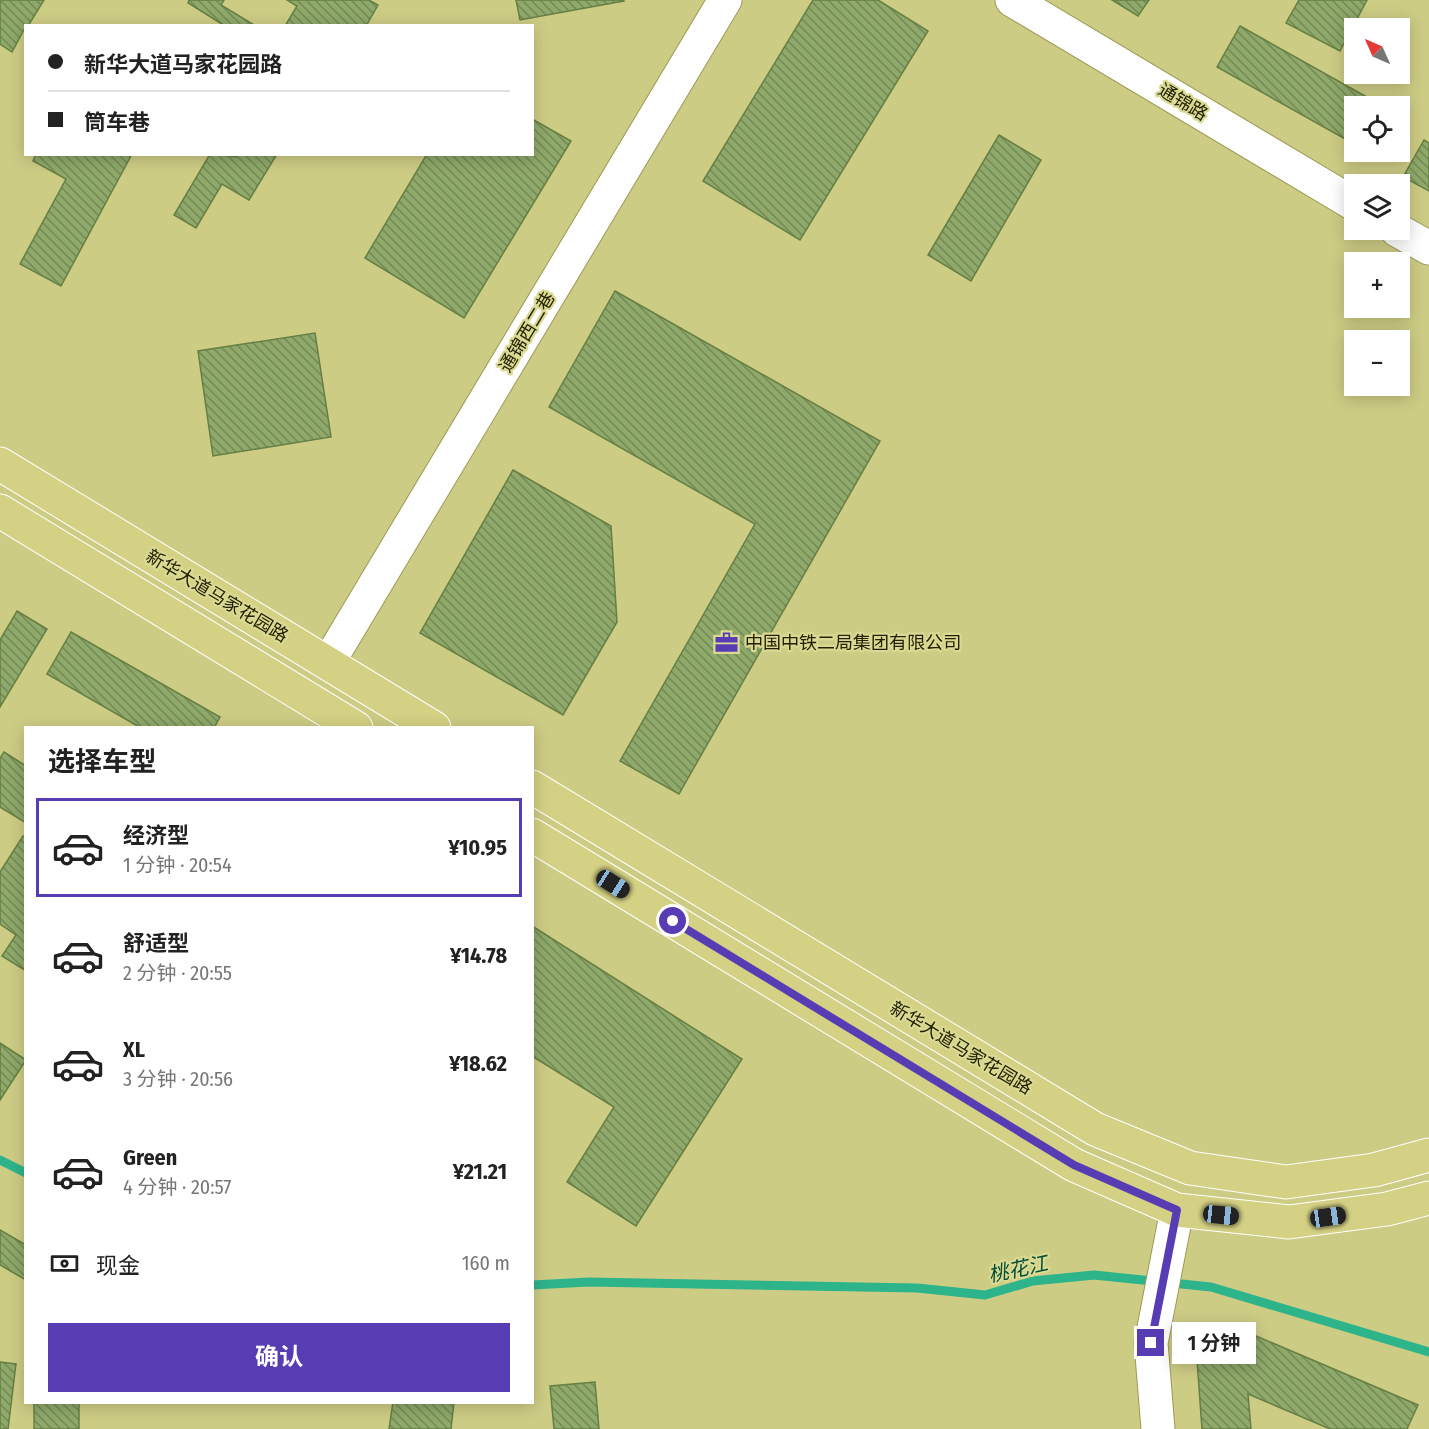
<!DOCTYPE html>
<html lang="zh">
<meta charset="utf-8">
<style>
:root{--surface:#fff;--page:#f2f2f2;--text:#222;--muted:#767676;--line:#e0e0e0;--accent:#573cb4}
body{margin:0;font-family:"Fira Sans Condensed","Noto Sans SC",sans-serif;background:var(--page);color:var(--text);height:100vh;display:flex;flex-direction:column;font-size:22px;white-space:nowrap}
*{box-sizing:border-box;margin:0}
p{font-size:20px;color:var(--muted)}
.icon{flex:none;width:33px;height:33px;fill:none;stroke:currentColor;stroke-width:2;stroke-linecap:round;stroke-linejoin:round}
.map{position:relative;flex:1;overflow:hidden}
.panel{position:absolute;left:24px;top:726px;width:510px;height:678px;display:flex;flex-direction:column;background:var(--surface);border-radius:0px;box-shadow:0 3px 15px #0003}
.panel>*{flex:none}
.guide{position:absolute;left:24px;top:24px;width:510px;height:132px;border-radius:0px;box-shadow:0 3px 15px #0003;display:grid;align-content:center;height:132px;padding:0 24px;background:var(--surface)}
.needle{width:39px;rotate:315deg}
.fabs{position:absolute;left:1344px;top:18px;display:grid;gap:12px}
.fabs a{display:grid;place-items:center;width:66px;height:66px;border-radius:0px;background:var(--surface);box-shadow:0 3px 15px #0003;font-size:30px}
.end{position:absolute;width:27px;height:27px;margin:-14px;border:8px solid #573cb4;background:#fff;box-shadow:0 0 0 3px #fff}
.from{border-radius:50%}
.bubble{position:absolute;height:42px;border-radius:0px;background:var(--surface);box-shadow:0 3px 15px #0003;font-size:20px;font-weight:700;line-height:42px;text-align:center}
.car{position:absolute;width:18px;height:36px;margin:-18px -9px;border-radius:8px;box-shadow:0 0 4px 2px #0007;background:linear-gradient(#222 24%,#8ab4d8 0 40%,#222 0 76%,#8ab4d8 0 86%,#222 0)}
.guide b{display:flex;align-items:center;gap:21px;height:57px;font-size:22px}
.guide b+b{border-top:2px solid var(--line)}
.guide i{width:15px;height:15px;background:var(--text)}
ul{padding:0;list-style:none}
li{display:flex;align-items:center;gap:18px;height:99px;margin:0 12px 9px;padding:0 12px;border:3px solid transparent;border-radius:0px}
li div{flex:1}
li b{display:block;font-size:22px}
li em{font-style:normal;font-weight:700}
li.active{border-color:var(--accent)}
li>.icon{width:54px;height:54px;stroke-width:1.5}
h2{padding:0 24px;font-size:27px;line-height:72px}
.pay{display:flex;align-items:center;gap:15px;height:66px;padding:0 24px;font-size:22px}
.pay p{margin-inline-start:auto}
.button{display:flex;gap:12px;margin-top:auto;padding:12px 24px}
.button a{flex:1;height:69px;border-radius:0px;background:var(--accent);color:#fff;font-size:24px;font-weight:700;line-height:69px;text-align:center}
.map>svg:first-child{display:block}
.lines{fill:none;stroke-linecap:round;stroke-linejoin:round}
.stream{stroke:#2db48b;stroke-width:9}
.building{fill:url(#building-back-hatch);stroke:#667f42;stroke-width:1.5}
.minor-casing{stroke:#9c9a55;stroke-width:35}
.major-casing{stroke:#fff;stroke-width:35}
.minor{stroke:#fff;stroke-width:33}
.major{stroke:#d4d184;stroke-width:33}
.route{stroke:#573cb4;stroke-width:8}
.labels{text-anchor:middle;stroke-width:4.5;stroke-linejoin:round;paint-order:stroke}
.street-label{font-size:18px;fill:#232205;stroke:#dad992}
.poi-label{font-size:18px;fill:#232205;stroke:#dad992;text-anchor:start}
.water-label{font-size:20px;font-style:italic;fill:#004c37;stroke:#dad992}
</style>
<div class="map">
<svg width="1429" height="1429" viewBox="0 0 1429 1429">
<defs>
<pattern id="building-back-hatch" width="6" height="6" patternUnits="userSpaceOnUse" patternTransform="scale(1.5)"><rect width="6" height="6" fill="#8ea96a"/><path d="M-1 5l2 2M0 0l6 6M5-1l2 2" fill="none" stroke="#748955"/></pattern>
</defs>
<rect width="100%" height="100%" fill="#cdcc85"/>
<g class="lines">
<g class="stream">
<polyline points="0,1160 26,1173"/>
<polyline points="532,1285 589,1282 917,1288 985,1295 1033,1281 1094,1275 1211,1287 1429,1352"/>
</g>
</g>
<g class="building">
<polygon points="0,0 44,0 28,26 26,26 12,52 0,44"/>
<polygon points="189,0 224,0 221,5 256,26 225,26 188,3"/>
<polygon points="287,0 369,0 378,5 366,26 285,26 297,6"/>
<polygon points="516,0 623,0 624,1 520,20"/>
<polygon points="813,0 878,0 928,31 800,240 703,181"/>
<polygon points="1112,0 1149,0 1138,16"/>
<polygon points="1299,0 1367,0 1340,51 1286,23"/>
<polygon points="1240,26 1383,106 1354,106 1354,144 1217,67"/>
<polygon points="532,119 571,141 464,318 365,258 427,154 532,154"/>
<polygon points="999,135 1041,160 971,281 928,255"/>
<polygon points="1424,140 1429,143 1429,191 1403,177"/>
<polygon points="36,154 132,154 61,286 20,264 66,179 33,161"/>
<polygon points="210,154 237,157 238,154 277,154 249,200 222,184 196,228 174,215"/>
<polygon points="615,291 880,441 679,794 620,761 755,524 549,407"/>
<polygon points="315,333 331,437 213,456 198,351"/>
<polygon points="513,470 611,526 617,622 563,715 420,633"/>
<polygon points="17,611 47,629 0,707 0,640"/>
<polygon points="71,632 220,717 214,728 141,728 47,674"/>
<polygon points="4,752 26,766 26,823 0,807 0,758"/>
<polygon points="23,836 26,838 26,971 2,956 16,935 0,924 0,872"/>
<polygon points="532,926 742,1059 636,1226 567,1182 614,1107 532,1056"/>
<polygon points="0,1043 26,1060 0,1100"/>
<polygon points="0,1230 26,1245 26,1280 0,1265"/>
<polygon points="1235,1327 1418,1405 1407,1429 1330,1429 1248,1394 1251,1429 1202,1429 1197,1360"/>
<polygon points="0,1362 16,1364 8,1429 0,1429"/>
<polygon points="595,1382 599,1429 554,1429 550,1386"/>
<rect x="34" y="1402" width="45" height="27"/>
<polygon points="393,1402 454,1402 451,1429 389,1429"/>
</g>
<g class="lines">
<defs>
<g id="minor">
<polyline points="1012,0 1354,204"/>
<polyline points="1397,230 1429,248"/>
<polyline points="328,663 725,0"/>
<polyline points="1158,1429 1151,1343 1177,1210"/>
</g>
<g id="major">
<polyline points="0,464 434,728"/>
<polyline points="0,511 356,728"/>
<polyline points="532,787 1095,1129 1190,1168 1286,1182 1374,1170 1429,1155"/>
<polyline points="532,835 1074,1165 1177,1210 1289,1222 1387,1209 1429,1198"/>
</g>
</defs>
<use href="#minor" class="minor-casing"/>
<use href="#major" class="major-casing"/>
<use href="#minor" class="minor"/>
<use href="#major" class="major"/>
</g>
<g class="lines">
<polyline class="route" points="673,921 1074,1165 1177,1210 1151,1343"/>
</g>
<defs>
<symbol id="office-bare" viewBox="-9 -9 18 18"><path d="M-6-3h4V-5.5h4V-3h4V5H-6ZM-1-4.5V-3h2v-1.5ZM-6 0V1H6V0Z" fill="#573cb4" stroke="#dad992" stroke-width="2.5" paint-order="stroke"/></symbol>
</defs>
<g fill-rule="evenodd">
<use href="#office-bare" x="710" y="626" width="33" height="33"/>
</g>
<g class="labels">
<g class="street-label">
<text transform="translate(1183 102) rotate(31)" y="6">通锦路</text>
<text transform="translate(527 332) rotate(-59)" y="6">通锦西二巷</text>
<text transform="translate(217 596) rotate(31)" y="6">新华大道马家花园路</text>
<text transform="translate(961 1048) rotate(31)" y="6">新华大道马家花园路</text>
</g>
<g class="poi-label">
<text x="745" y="649">中国中铁二局集团有限公司</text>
</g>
<g class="water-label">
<text transform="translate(1018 1269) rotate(-12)" y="7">桃花江</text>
</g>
</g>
</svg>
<div class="fabs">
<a><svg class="needle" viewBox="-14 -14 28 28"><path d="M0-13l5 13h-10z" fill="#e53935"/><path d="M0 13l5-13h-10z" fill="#767676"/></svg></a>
<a><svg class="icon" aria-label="locate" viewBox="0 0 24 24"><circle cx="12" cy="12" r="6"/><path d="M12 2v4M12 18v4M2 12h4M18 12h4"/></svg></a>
<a><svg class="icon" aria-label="layers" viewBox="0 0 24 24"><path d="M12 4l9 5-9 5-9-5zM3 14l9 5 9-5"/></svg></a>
<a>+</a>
<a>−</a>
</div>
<i class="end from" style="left:673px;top:921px"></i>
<i class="end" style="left:1151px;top:1343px"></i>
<div class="bubble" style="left:1172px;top:1322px;width:84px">1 分钟</div>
<i class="car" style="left:613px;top:884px;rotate:122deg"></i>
<i class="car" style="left:1221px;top:1215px;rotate:96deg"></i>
<i class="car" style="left:1328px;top:1217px;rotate:82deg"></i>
<div class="guide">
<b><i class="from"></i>新华大道马家花园路</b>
<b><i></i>筒车巷</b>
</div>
<section class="panel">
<h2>选择车型</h2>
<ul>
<li class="active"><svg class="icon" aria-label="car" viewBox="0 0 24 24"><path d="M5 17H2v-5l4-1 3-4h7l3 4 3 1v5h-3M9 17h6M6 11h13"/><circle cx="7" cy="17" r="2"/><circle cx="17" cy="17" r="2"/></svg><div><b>经济型</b><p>1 分钟 · 20:54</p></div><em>¥10.95</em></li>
<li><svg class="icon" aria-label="car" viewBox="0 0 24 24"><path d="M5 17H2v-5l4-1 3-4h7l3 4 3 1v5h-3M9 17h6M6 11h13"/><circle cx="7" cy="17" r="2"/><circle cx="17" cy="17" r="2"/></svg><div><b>舒适型</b><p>2 分钟 · 20:55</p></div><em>¥14.78</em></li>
<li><svg class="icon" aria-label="car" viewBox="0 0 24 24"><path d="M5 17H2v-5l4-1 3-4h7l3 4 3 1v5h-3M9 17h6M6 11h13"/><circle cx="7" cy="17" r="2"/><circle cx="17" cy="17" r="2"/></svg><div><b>XL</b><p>3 分钟 · 20:56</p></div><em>¥18.62</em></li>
<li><svg class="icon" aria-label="car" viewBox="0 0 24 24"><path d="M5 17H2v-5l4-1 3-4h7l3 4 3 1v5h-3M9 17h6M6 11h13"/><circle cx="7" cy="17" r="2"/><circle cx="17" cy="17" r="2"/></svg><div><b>Green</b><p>4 分钟 · 20:57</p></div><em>¥21.21</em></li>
</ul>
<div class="pay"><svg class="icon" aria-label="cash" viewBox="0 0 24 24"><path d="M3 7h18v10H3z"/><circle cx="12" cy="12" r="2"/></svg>现金<p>160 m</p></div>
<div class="button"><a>确认</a></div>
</section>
</div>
